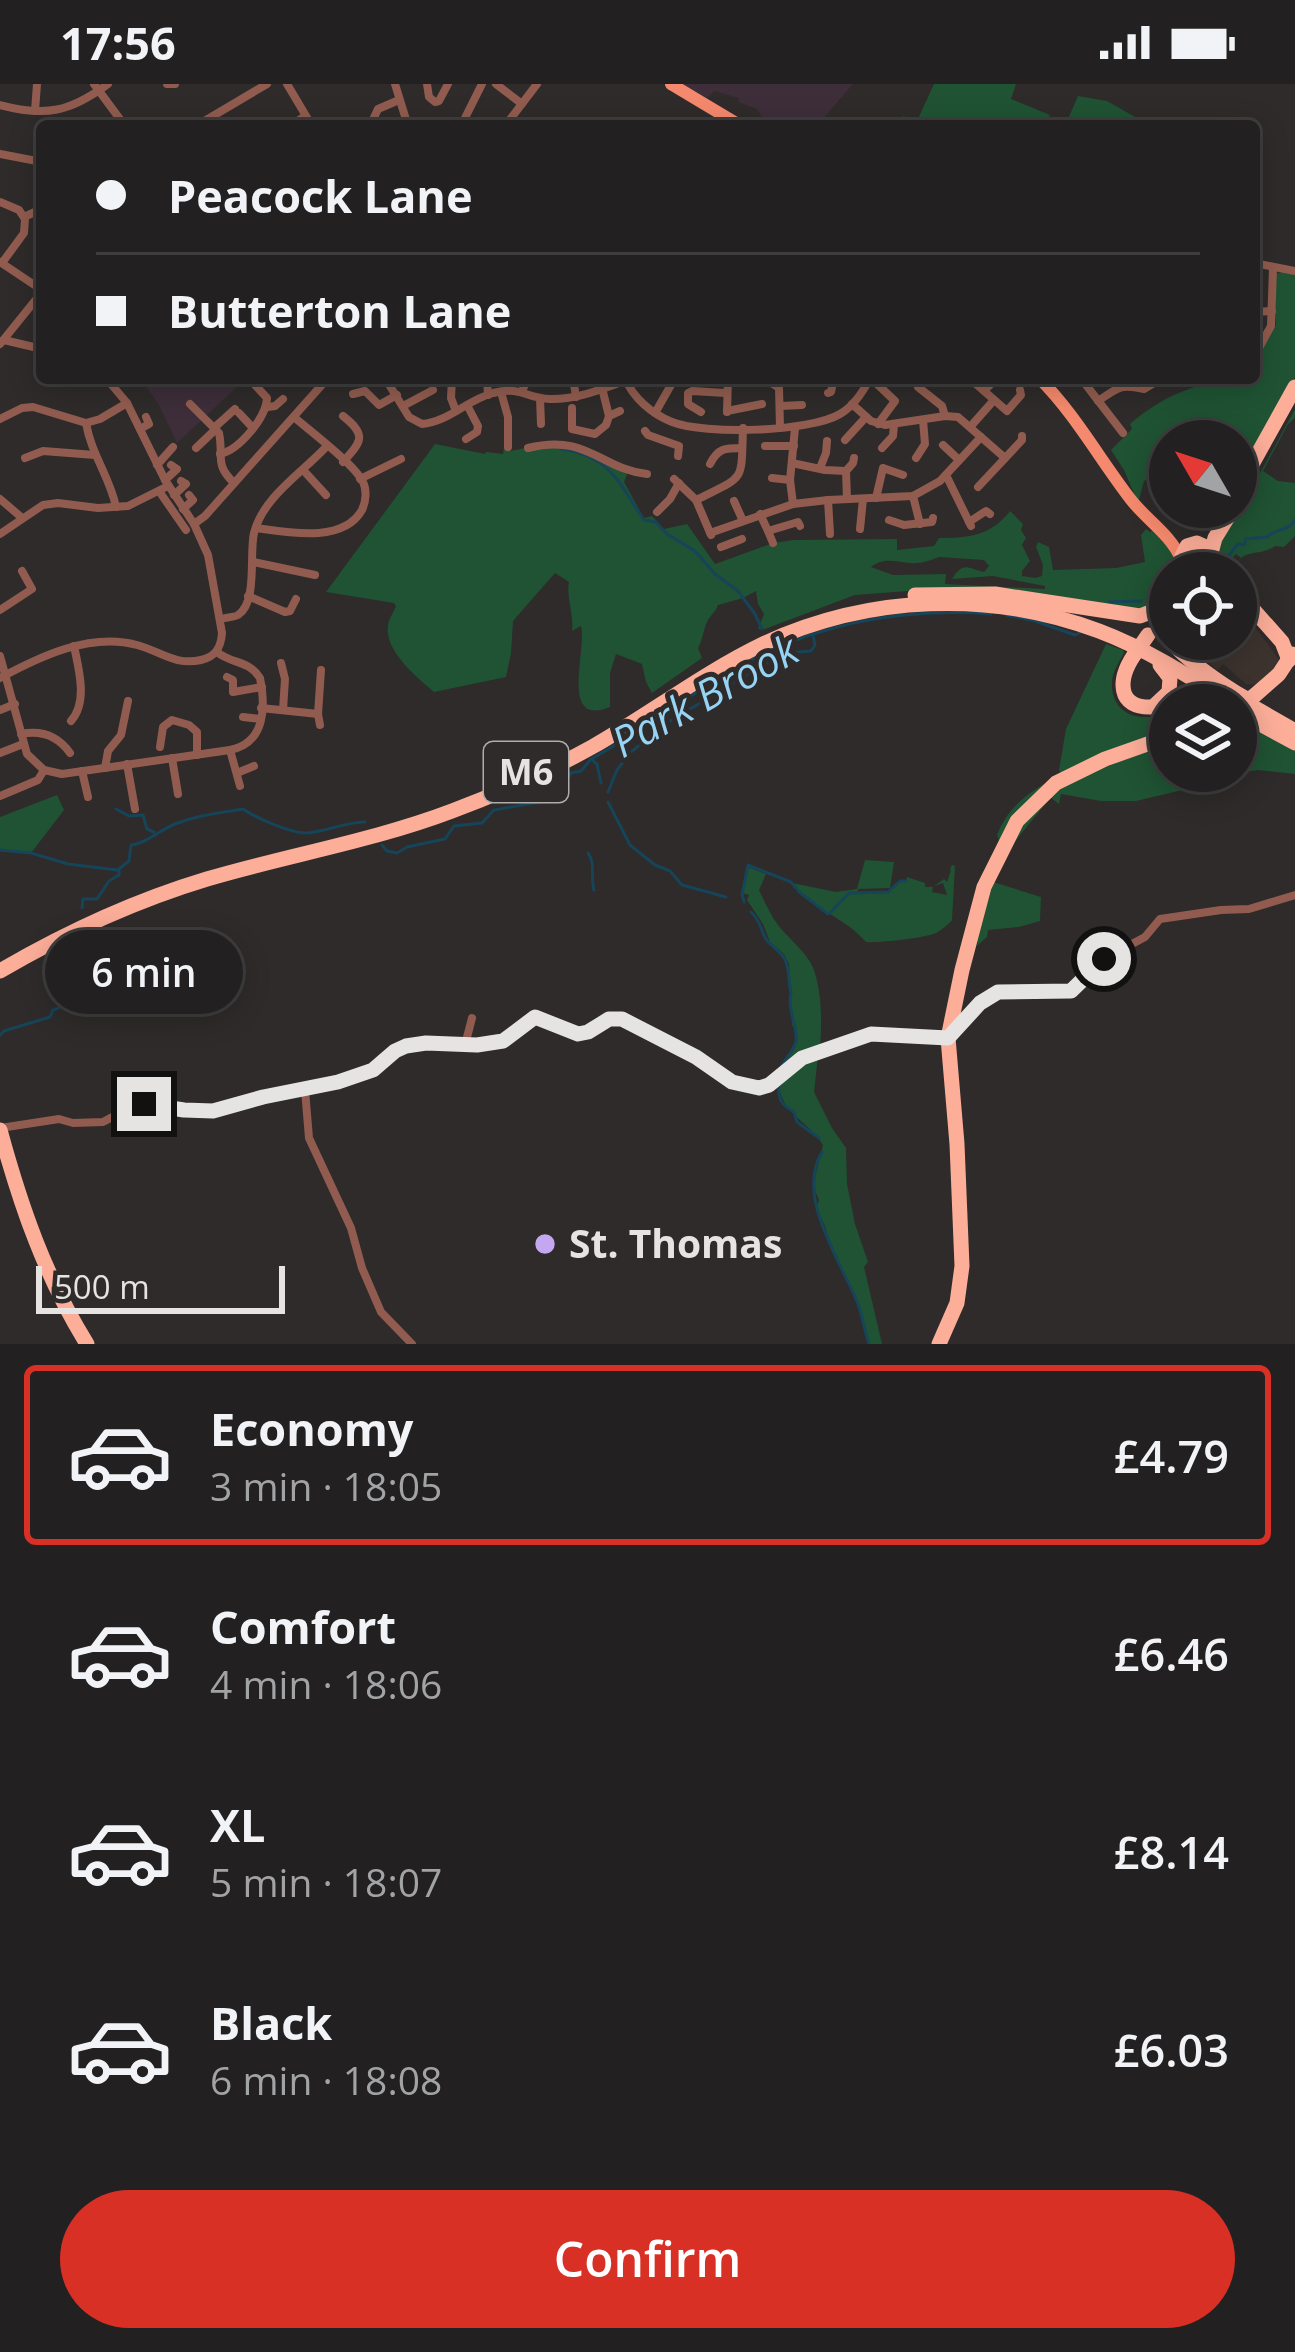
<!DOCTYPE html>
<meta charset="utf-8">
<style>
:root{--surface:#222020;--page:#2e2d2d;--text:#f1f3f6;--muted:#a2a3a5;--line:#3f3e3e;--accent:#d93025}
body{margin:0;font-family:"Open Sans",sans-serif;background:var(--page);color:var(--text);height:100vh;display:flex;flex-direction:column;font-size:45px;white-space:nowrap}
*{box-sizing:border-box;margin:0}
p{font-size:39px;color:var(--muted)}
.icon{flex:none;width:66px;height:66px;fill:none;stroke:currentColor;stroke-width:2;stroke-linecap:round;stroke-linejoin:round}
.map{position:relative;height:1260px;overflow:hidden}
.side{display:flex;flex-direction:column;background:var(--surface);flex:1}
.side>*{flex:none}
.hud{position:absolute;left:36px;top:36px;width:1224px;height:264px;border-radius:12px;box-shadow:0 6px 30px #0003,0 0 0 3px var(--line);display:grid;align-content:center;height:264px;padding:0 60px;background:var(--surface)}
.needle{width:78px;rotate:309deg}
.controls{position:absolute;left:1149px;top:336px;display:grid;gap:24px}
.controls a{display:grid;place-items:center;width:108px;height:108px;border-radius:50%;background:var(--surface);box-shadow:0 6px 30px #0003,0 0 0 3px var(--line);font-size:60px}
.scale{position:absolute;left:36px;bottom:30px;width:249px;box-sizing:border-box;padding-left:12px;border:6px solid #e6e4e3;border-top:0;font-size:33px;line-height:42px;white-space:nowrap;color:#e6e4e3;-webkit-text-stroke:9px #2e2b2a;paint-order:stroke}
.end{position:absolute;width:54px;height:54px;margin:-27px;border:15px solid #e6e4e3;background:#111;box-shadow:0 0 0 6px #111}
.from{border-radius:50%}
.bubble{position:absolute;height:84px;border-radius:42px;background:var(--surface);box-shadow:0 6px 30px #0003,0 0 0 3px var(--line);font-size:39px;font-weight:600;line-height:84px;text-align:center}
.hud b{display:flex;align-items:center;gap:42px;height:114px;font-size:45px}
.hud b+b{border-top:3px solid var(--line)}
.hud i{width:30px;height:30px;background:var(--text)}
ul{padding:21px 0 0;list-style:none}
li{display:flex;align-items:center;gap:36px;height:180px;margin:0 24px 18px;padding:0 36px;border:6px solid transparent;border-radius:12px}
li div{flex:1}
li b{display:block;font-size:45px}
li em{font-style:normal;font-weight:600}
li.selected{border-color:var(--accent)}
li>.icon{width:108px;height:108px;stroke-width:1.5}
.cta{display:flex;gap:24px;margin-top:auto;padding:24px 60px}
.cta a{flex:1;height:138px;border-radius:72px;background:var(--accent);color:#fff;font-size:48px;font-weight:600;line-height:138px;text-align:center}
.status{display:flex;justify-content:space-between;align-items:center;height:84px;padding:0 60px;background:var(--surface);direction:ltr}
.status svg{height:33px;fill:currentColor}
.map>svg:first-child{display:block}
.built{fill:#3c332f}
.education{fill:#3d2e39}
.green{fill:#1f5333;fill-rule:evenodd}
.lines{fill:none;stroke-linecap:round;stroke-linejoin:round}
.stream{stroke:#164459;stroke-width:3}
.minor{stroke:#915c4f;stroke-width:8}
.major{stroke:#f5896d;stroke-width:12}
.highway{stroke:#fcae99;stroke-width:15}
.highway-bridge{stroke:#fcae99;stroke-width:15}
.route{stroke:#e6e4e3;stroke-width:15}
.poi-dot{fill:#c4a7f1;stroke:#2e2b2a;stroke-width:4.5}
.labels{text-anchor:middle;stroke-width:10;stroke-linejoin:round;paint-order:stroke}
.shield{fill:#2e2b2a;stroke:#afacac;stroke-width:3}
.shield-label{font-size:36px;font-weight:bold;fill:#e6e4e3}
.poi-label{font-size:39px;font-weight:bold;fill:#e6e4e3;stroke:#2e2b2a;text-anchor:start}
.water-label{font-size:42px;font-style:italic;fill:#95d4f5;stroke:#2e2b2a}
</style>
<div class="status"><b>17:56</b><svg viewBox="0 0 49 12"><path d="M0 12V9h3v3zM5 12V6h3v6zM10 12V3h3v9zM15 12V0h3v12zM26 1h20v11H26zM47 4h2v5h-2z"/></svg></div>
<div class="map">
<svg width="1295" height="1260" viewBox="0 0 1295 1260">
<rect width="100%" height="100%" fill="#2e2b2a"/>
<polygon class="built" points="1236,523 1255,543 1281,578 1259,601 1246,600 1223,580 1217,586 1181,555 1236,555"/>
<g class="education">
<polygon points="681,0 853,0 817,42 762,42 764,37 757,25 738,18 739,14 714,7 707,14"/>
<polygon points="140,294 243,294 242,298 177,359 158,319"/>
</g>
<g class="green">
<polygon points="934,0 1016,0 1011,15 1050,31 1045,42 899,42 903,32 917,37"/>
<polygon points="1078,12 1107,17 1151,42 1065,42"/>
<path d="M1282 188 1295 191V293L1236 400V357H1170V419L1165 413 1162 418 1153 414 1159 389 1144 397 1138 419 1124 386 1111 366 1132 345 1130 340C1166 309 1206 294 1254 294V280L1276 241 1275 190Z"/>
<path d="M1295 325V334L1288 340 1263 387 1278 397 1295 399V452L1284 463 1275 462C1264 471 1252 466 1241 474L1236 470 1226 480 1228 483 1225 489H1220L1216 484 1222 447 1253 402Z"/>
<path d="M435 360 485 370 486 368 503 370 504 363H510L511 367 539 361 583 363 629 386 624 398 644 434 652 432 664 445 687 440 715 480 773 459 794 456 897 455V466L934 462 939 454C968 454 991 452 1010 427L1023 440 1021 446 1026 454 1022 461 1030 477 1022 487V492L1035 494 1042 492 1043 481 1036 463 1038 458 1049 463 1053 486 1116 484 1145 478 1141 451 1146 445 1150 448 1153 445 1172 461 1179 489H1170C1170 511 1162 518 1144 529L921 506 855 511 765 545H758L764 530 758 520 756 507 743 514 718 521C716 528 710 531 707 538 703 547 703 555 698 564L702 574 652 609 646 598 642 580 616 570 610 589V623C559 644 587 567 581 542L572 547C574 530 566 513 569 498L555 489 513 537 511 569 506 593 434 608C417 593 384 567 388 541 389 534 394 528 396 522L394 519 326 508ZM939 473 984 476 989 482 984 488C968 485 964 476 952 495L993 492 1045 502V505L945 500 946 490 893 491 871 483C885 473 894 478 909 479 920 480 929 477 939 473Z"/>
<path d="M1106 560 1123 566 1124 569C1119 578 1113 587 1112 597 1110 633 1144 640 1170 627V687H1184L1188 696 1199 702 1136 717H1101L1061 710 1059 720 1051 714 1047 718 1012 761 1000 759 997 751C1010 718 1034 706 1061 690L1059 686 1066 645Z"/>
<path d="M1236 631 1295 665V690L1258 686 1245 688C1234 700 1220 700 1205 701L1206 697H1212L1219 691 1226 694 1230 689 1228 687H1236Z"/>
<polygon points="57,711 64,726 31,769 0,766 0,733"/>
<path d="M865 776 894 778 890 804 858 805V808H888L900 797H906L907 793 925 799V803H933L932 808 947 811 943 799 934 802 944 795 947 798 951 786 950 785 952 781 955 782 952 836C950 839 939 848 936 849 925 854 879 859 866 858 846 834 812 825 792 799L836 808 857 805Z"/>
<path d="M748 783 766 790 759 806C765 818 770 830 778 841 789 855 808 869 814 886 822 910 822 939 820 963L795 973 784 983C786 967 805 959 792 941L789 880 784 870 770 858 763 840 747 816 749 811 743 809Z"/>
<polygon points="990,797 1041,813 1040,837 1019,843 988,846 987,853 977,862 978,858 973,856"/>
<path d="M818 972 814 1008 832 1044 846 1064 847 1100 855 1140 868 1178 864 1183 882 1260H869L858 1219 832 1168 825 1142 816 1124 819 1116 813 1102 823 1061C809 1037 779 1029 779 998L800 978Z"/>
</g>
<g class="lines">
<g class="stream">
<path d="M561 365C611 372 619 399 644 436L656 438 667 450 695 467 715 490 738 507 755 530 762 545"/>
<path d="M1223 479 1238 460 1244 461 1246 455 1267 453C1275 444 1288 448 1295 436"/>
<polyline points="1109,518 1141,517"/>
<polyline points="1006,531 1035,537 1075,551 1079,549"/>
<polyline points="591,675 597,680 601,699"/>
<polyline points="608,708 617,686 631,668 670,637 771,577 788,569 811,567 815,561 813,551"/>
<polyline points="608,718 629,759"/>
<polyline points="116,725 129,732 143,731 147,745 154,748"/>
<path d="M382 761 387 767 397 769 407 763 445 755 454 742 482 739 494 726 557 715 564 712 552 703 565 699 571 689 581 687 591 675C648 644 699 602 757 573 830 537 910 524 991 530"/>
<polyline points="630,761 655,781 670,787 682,801 726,813"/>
<polyline points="0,766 31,769 68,780 117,786"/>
<path d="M588 769C596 780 590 793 594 806"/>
<polyline points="798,807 828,830"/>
<polyline points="744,818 742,810 748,781 791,798 796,804"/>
<path d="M82 824 83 815H97L109 797 119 791V785L129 777 131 761C145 760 160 746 175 740 198 731 220 729 243 725 256 734 290 749 306 749 326 748 345 738 365 738"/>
<path d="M751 828C760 836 760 844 766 855 771 863 783 868 786 878 790 888 788 899 791 909 787 927 798 942 796 957 794 966 786 974 781 983"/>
<polyline points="831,828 849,809 888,808 900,797 906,797"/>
<path d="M0 951 4 947 50 933 53 926C74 920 72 904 80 887 84 878 92 870 96 861L91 849"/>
<path d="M778 999C779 1015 779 1019 794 1028L797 1038 819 1054"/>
<path d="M822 1068C796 1111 837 1171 856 1215 862 1229 864 1245 869 1260"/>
</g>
<g class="minor">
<polyline points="94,0 125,42"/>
<polyline points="167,0 175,0"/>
<polyline points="287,0 312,42"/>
<polyline points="395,0 408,42"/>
<polyline points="427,0 429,13 435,18 439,17 448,0"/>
<polyline points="496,0 522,20"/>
<path d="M0 21C46 33 70 28 108 0"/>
<polyline points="35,27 37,0"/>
<polyline points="196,42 267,0"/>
<polyline points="290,42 305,32"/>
<polyline points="370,42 378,25 399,16"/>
<polyline points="461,42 482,0"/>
<polyline points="505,42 537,0"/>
<polyline points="0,70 42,78"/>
<polyline points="0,118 19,126 25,135 24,149 2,179"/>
<polyline points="24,133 37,127 39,121"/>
<polyline points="0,178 42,206"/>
<polyline points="1254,179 1295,187"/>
<polyline points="1254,211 1254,209"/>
<polyline points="1254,228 1272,227"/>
<polyline points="4,256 42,265"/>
<polyline points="0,260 42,208"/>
<polyline points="1254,273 1271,242 1273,184"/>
<polyline points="106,294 127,319 165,396 194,440"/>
<path d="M385 294 409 333 422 340C448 338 467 316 493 309 522 302 525 314 550 315 576 316 601 305 625 297"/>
<polyline points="452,294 451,314 456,327"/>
<polyline points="487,294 488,311"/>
<polyline points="573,294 576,313"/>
<path d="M625 294C633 314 652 330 672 338 705 351 810 348 840 330 854 322 863 308 870 294"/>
<polyline points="641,294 643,297 672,299"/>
<polyline points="764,294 779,304 780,344"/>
<polyline points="961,294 976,300 1007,327 1021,311 1020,306"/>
<polyline points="1188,294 1202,296 1212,294"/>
<polyline points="1083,297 1123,349"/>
<polyline points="875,298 895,317 878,340"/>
<polyline points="918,303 942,322 945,332"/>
<polyline points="522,307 528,294"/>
<polyline points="984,307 997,294"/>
<polyline points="501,308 508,333 508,363"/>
<polyline points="828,309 831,308 834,294"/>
<polyline points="353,310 365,307 379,321 397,311"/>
<polyline points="540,314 541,340"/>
<path d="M1098 317C1119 303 1119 300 1144 305L1162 294"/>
<path d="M190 320 219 349C224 373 214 380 234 399"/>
<polyline points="852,320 871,337 885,341 945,332 958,333 1005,374"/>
<polyline points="403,322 433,306"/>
<polyline points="780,322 802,321"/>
<polyline points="268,323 275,322 283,315"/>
<polyline points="572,324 572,345 595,350 606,341 609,332 602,304"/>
<polyline points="727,327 762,320"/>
<polyline points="701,328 688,320 688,309 692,307 726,309"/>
<polyline points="727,328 728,294"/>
<polyline points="239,329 252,343"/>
<polyline points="655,329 675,294"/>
<path d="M343 332C367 351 362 357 343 378"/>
<polyline points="609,332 620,327"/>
<polyline points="0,335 22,324 33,323 86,339 100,335 127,319"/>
<path d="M86 339C91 370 110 393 116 423"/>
<polyline points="971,342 994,316"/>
<polyline points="215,343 235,325"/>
<polyline points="140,345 149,340 146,333"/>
<polyline points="645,347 648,351 679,362 678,372"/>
<polyline points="466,355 477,348 478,342 467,321"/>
<polyline points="845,356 866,333"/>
<polyline points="943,361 959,376"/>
<polyline points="765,362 794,362"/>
<polyline points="196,364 216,345"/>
<path d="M528 364C587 349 600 385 647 390"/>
<polyline points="882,364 893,352 894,341"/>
<path d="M220 370C239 366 266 334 267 314L255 301 257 295"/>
<polyline points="25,374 43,367 95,371"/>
<polyline points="916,374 925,360 923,336"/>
<polyline points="792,379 825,386 846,387"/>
<path d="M710 380C718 364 725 364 742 364"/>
<polyline points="157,381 173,363"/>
<polyline points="820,384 826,369 827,357"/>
<polyline points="304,387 326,411"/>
<polyline points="946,391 971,442"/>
<polyline points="772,394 790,396"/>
<polyline points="360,395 401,375"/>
<polyline points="674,395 696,416 711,451"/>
<polyline points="165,396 177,385 171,381"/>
<polyline points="978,403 1022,356 1022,352"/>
<polyline points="159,407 186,446"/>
<polyline points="174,411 186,400 181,397"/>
<polyline points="913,412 920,440"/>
<polyline points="876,414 883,384 903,391"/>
<polyline points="0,415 21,433"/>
<polyline points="847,415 846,387 853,379 854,374"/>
<path d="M696 416C746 391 741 400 743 344"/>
<polyline points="828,416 830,450"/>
<polyline points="734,417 743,437"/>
<polyline points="793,420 790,396 795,344"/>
<polyline points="183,425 193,416 189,411"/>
<polyline points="657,428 670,415 679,399"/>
<polyline points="760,430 768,447 798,438 800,442"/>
<polyline points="889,436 904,441 932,438 933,434"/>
<polyline points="969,438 986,427 990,430"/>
<path d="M256 444C286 448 343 460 362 426 366 418 367 406 363 398 354 380 311 348 294 333"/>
<polyline points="860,445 863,415"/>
<polyline points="768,447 773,459"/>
<polyline points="710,449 793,420 828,416 913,412 940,397 981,353"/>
<polyline points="0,450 43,421 58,419 98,424 128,422 168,402"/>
<polyline points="721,463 742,455"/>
<polyline points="253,478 315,491"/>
<polyline points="248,512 285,528 290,527 296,515"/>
<polyline points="0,526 32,505 22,487"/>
<path d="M220 535C223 534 236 533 238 531 258 518 249 469 254 449 263 413 302 389 326 363"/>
<path d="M0 572 27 670 44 686 62 690 230 666C265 659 266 624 260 594 249 576 231 580 217 568"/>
<polyline points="281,579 285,595 283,626"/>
<polyline points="227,593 233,596 233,608 262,603"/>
<path d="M0 594C39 573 90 548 137 561 160 567 175 582 201 576 216 573 221 563 222 549L208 471 194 440 205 432 328 294"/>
<polyline points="261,624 318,630"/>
<polyline points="0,626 15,620"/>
<polyline points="243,633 261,635"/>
<path d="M71 637C88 618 79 586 74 562"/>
<polyline points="320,641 318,630 321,586"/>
<path d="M21 650C41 646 58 652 70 669"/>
<polyline points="160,663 163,643 172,636 189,641 197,648 197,671"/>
<polyline points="230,666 240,702"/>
<polyline points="0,669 23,660"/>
<polyline points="172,674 178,710"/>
<polyline points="127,680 135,725"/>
<polyline points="105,684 108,667 121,651 128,617"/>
<polyline points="82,687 88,713"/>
<polyline points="237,689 254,682"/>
<polyline points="0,712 38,696 44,686"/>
<polyline points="954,949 980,919 1001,907 1050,909 1074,905 1104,875 1145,853 1160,835 1221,826 1249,825 1295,811"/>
<polyline points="465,961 472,934"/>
<polyline points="305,1006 309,1054 351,1144 362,1184 381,1228 412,1260"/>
<path d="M0 1044 59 1035 73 1039 103 1038 129 1024 144 1020 184 1026H213L263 1013 338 998 373 986 382 981 395 967 406 962 426 959 477 961 503 957 534 933C550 936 568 954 584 950 599 946 604 934 622 935L696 973 732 998 759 1004 769 1001 797 977 871 949 946 954"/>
</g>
<g class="major">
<polyline points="671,0 741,42"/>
<path d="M1039 294C1076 331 1100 376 1132 417 1148 437 1171 451 1181 475"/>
</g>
<g class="highway">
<polyline points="1236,409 1295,303"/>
<polyline points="1211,469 1215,454 1234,423"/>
<polyline points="1191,489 1184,483 1182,472 1187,462 1197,459 1208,464 1212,473 1209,484 1202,489"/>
<polyline points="1236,506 1282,558 1289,576"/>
<polyline points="915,511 995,510 1140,532 1161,524"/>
<path d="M1167 524C1164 534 1162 543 1168 553 1180 572 1224 602 1245 614"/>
<path d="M1134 571C1118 595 1116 625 1153 623L1169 608 1170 594 1160 581"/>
<polyline points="1254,612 1279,590 1292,570"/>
<polyline points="1236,613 1295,647"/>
<path d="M1171 621C1187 612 1199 610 1216 617"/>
<polyline points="1236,627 1295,659"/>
<path d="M0 887C65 849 134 817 207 795 288 771 373 757 452 727 500 709 547 688 592 663 650 630 703 589 763 560 868 511 991 506 1099 547 1147 565 1190 593 1234 621"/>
<path d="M0 1046C21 1123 45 1192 87 1260"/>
<polyline points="939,1260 957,1219 962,1182 957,1060 948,954 962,886 984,803 1017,737 1056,699 1105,675 1170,652"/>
</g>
<g class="highway-bridge">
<polyline points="1134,571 1148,551"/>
<polyline points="1236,624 1254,612"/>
</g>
</g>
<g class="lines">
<polyline class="route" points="144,1020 184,1026 213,1027 263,1013 338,998 373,986 395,967 406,962 426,959 477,961 503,957 535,933 578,950 588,948 609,935 622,935 696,973 732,998 759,1004 769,1001 802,974 871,950 948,954 980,919 998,908 1071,907 1104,875"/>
</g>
<circle class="poi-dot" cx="545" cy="1160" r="12"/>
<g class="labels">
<rect class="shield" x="484" y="658" width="84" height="60" rx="9"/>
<g class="shield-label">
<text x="526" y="701">M6</text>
</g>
<g class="poi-label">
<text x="569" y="1174">St. Thomas</text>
</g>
<g class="water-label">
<text transform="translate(705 612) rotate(-29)" y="15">Park Brook</text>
</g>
</g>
</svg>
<div class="controls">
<a><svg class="needle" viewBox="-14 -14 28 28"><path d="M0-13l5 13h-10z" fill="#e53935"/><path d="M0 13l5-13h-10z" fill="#a2a3a5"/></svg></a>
<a><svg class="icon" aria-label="locate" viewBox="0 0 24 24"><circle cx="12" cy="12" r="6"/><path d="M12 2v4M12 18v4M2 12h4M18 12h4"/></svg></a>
<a><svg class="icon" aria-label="layers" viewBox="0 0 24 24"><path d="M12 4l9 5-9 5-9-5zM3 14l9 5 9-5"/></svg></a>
</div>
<div class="scale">500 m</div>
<i class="end from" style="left:1104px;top:875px"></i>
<i class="end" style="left:144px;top:1020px"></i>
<div class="bubble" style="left:45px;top:846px;width:198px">6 min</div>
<div class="hud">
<b><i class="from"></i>Peacock Lane</b>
<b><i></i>Butterton Lane</b>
</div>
</div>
<section class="side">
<ul>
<li class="selected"><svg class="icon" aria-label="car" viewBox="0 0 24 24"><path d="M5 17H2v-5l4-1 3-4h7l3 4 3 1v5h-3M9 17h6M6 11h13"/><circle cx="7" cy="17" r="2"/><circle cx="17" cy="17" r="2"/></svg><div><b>Economy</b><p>3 min · 18:05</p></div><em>£4.79</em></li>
<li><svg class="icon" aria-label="car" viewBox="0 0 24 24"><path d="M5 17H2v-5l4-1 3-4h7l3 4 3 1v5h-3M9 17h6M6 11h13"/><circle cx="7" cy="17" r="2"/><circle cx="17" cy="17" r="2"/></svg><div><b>Comfort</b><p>4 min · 18:06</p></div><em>£6.46</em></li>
<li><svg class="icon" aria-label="car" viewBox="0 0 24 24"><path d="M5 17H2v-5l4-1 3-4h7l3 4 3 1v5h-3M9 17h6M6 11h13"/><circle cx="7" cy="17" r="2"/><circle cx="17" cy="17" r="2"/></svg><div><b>XL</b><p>5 min · 18:07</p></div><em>£8.14</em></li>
<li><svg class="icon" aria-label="car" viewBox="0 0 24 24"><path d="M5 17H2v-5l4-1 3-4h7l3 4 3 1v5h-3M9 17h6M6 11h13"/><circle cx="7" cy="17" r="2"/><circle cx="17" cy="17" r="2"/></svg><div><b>Black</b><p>6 min · 18:08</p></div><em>£6.03</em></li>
</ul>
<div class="cta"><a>Confirm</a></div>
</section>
